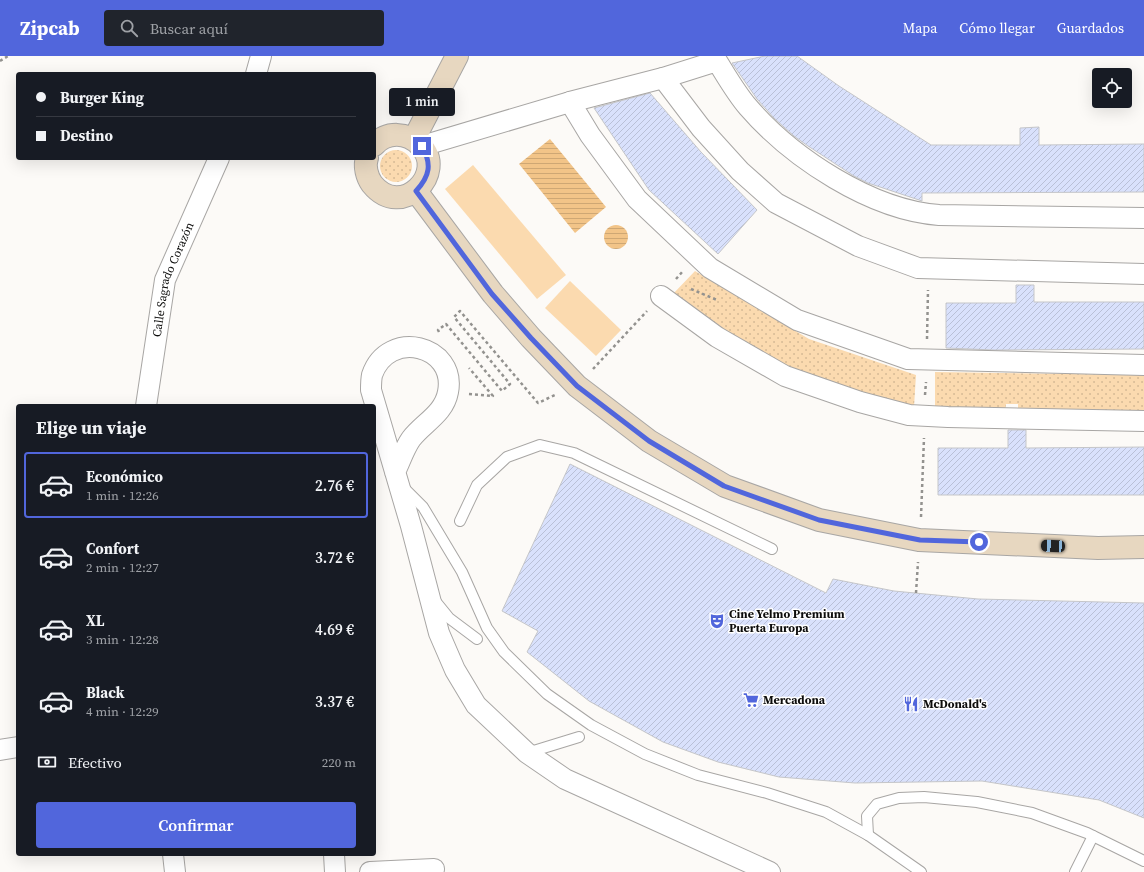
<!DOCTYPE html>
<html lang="es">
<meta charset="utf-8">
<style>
:root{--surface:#171b24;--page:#20242c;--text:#f1f3f6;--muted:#9ea1a6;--line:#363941;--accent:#5166dc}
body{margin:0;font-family:"Source Serif 4",serif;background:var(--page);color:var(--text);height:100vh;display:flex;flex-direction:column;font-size:15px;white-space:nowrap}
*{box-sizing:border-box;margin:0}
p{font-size:13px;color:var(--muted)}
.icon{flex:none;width:22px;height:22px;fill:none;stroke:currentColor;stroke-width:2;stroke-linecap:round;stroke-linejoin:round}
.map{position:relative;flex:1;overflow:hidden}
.side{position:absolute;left:16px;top:348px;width:360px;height:452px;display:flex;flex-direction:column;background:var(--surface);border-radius:4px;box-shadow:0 4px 16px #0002}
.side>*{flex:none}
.top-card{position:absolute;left:16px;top:16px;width:360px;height:88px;border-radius:4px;box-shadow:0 4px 16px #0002;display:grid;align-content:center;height:88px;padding:0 20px;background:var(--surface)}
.buttons{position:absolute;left:1092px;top:12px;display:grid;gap:8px}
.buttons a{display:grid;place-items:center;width:40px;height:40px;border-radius:4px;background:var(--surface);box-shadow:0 4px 16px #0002;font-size:20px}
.end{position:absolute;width:18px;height:18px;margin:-9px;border:5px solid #5166dc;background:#fff;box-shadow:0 0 0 2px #fff}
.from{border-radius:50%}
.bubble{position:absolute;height:28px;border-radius:4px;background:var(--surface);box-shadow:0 4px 16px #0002;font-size:13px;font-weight:600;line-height:28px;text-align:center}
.car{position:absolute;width:12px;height:24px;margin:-12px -6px;border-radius:5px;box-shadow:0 0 3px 1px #0007;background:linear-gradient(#222 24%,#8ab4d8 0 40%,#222 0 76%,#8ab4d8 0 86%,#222 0)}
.top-card b{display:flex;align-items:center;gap:14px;height:38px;font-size:15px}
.top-card b+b{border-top:1px solid var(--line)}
.top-card i{width:10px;height:10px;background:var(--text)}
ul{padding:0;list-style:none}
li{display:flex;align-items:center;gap:12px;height:66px;margin:0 8px 6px;padding:0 12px;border:2px solid transparent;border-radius:4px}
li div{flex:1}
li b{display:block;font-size:15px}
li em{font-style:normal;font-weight:600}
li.on{border-color:var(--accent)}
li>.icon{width:36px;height:36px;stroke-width:1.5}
h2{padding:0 20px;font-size:18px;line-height:48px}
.pay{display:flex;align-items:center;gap:10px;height:44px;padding:0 20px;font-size:15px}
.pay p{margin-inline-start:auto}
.primary-button{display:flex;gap:8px;margin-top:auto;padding:8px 20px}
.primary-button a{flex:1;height:46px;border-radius:4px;background:var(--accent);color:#fff;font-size:16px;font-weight:600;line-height:46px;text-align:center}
header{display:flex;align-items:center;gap:24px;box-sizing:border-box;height:56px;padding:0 20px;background:var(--accent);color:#fff}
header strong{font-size:19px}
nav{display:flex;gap:22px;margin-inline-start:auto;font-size:14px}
.search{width:280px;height:36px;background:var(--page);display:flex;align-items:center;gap:10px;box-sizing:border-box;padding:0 14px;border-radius:4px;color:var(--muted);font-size:15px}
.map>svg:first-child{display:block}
.green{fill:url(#green-dots)}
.pitch{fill:#fbdaaf}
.water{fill:url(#water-rules)}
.building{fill:url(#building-hatch);stroke:#c5c6c9}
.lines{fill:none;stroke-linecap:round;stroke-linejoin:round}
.lane-casing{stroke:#a8a6a4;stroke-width:12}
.street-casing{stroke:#a8a6a4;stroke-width:22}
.secondary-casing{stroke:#a8a6a4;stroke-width:24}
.path{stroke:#93928f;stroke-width:2.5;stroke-dasharray:3 3;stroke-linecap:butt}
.lane{stroke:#fff;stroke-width:10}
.street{stroke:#fff;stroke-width:20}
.secondary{stroke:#e7d7c0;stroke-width:22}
.route{stroke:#5166dc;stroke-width:5}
.labels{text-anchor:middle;stroke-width:3;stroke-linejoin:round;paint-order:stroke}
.street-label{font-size:12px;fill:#0d0d0c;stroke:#fff}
.poi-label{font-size:12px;font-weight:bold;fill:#0d0d0c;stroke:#fff;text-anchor:start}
</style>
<header>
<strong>Zipcab</strong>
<div class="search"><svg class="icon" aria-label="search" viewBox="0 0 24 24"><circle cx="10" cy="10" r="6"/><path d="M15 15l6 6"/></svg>Buscar aquí</div>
<nav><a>Mapa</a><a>Cómo llegar</a><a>Guardados</a></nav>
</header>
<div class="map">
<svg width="1144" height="816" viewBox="0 0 1144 816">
<defs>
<pattern id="green-dots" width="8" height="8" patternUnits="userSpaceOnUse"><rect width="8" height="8" fill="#fbdaaf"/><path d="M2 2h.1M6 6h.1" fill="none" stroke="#d6ba95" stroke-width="1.8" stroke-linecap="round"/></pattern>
<pattern id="water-rules" width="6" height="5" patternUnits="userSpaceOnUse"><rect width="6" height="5" fill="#f2c488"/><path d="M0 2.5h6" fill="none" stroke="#cea774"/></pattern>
<pattern id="building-hatch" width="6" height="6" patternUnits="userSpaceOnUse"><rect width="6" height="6" fill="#d9e1fc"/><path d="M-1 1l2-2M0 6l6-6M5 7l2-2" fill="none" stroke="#b9c0d7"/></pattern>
</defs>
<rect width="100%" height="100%" fill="#fcfaf7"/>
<g class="green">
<circle cx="396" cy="110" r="16"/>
<polygon points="695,215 809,283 916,319 914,351 791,318 672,239"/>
<polygon points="935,316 1144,319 1144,359 1018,356 1018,348 1006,348 1005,357 935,356"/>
</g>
<g class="pitch">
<polygon points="473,109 566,219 537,243 445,133"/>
<polygon points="570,225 621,274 596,300 545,252"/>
</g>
<g class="water">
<polygon points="550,83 606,151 575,177 519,108"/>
<circle cx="616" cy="181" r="12"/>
</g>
<g class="building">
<polygon points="765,0 797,0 839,30 931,89 1020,89 1020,72 1039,71 1039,89 1144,88 1144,136 922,137 922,145 868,127 854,120 808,90 794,80 774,62 757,43 732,7"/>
<polygon points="650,37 701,96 757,154 718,198 649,134 594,52"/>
<polygon points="1016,229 1034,229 1034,246 1144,246 1144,293 994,294 946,292 946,247 1016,247"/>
<polygon points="1008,374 1026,374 1026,392 1144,391 1144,439 938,439 938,392 1008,392"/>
<polygon points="570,408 826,537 833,523 894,535 978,543 1144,547 1144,762 1099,744 982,725 855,727 779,721 718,706 663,686 589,645 527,596 538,575 502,555"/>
</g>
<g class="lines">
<defs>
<g id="lane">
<polyline points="404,432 423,451 462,516 487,572 504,596 547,638 591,669 645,698 698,719 767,737 826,756 868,779 921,816"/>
<polyline points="460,465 477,429 507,401 540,389 574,397 772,493"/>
<polyline points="436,546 449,562 477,583"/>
<polyline points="527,697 579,681"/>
<polyline points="868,779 867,760 877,748 899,742 924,741 977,746 1032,757 1087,777 1144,805"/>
<polyline points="1075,816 1093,780"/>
</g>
<g id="street">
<polyline points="256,18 261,0"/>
<path d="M663 22 717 5C727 21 736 37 748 51 792 102 871 154 939 159L1144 162"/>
<polyline points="570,46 590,79 637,143 710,212 797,264 908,303 1144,309"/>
<polyline points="422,90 570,46 663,22 701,72 740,115 776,147 858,190 918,212 1144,218"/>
<polyline points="661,240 717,281 785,320 860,346 909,359 948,361 1144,365"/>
<path id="s1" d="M146 350 165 224 219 102"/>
<path d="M395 416C400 406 404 393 411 383 423 367 444 358 448 336 457 289 388 272 372 319 371 324 371 329 371 334L411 470 439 577 455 614 476 649 527 697 565 723 770 816"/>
<polyline points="0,694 18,691"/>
<polyline points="173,798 175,816"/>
<polyline points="334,798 335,816"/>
<polyline points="370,816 434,813"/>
</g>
<g id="secondary">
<polyline points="414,83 457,0"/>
<path d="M367 102C364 110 367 121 372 128 402 165 448 116 420 89 407 76 387 75 374 89"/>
<polyline points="416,135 493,238 531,282 577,330 649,385 725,430 819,464 919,484 1098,492 1144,491"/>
</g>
</defs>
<use href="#lane" class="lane-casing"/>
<use href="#street" class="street-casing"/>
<use href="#secondary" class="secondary-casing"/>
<g class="path">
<polyline points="0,5 8,0"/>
<polyline points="676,223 683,215"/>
<polyline points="691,233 717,244"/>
<polyline points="439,276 438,274 446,268 502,335 510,328 454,261 460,255 538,347 555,339"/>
<polyline points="927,283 928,234"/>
<polyline points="593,313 647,255"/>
<polyline points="469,338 493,340 469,312"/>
<polyline points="925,339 926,326"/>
<polyline points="921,461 924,382"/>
<polyline points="916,537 918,506"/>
</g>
<use href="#lane" class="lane"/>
<use href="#street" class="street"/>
<use href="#secondary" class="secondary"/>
</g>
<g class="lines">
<path class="route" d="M422 90C432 108 430 120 416 135L492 238 531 282 577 330 649 385 724 430 819 464 920 484 979 486"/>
</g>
<defs>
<symbol id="theatre-bare" viewBox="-9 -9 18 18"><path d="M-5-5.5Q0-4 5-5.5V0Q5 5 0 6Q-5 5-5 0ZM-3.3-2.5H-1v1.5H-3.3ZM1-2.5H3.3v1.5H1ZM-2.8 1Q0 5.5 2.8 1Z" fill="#5166dc" stroke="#fff" stroke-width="2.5" paint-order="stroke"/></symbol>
<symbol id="supermarket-bare" viewBox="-9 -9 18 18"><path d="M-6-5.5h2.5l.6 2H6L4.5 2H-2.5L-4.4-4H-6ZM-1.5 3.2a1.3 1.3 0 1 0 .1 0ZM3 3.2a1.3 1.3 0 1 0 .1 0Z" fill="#5166dc" stroke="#fff" stroke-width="2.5" paint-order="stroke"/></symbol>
<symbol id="restaurant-bare" viewBox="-9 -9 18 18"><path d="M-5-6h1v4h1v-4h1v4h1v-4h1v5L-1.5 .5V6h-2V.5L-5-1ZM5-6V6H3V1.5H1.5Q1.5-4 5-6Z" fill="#5166dc" stroke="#fff" stroke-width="2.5" paint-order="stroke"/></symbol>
</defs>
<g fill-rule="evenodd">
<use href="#theatre-bare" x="706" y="554" width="22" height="22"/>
<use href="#supermarket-bare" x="740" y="633" width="22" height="22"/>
<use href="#restaurant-bare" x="900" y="637" width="22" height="22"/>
</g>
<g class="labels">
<g class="street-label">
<text dy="4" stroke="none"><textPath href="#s1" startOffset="130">Calle Sagrado Corazón</textPath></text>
</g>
<g class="poi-label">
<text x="729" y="562">Cine Yelmo Premium<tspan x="729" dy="14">Puerta Europa</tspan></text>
<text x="763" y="648">Mercadona</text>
<text x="923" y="652">McDonald's</text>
</g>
</g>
</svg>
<div class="buttons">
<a><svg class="icon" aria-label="locate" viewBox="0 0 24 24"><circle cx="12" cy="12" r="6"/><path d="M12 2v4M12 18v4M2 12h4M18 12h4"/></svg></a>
</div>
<i class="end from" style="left:979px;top:486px"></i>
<i class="end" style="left:422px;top:90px"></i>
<div class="bubble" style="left:389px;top:32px;width:66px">1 min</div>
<i class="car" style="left:1053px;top:490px;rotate:273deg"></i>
<div class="top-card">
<b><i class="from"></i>Burger King</b>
<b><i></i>Destino</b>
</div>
<section class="side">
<h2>Elige un viaje</h2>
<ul>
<li class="on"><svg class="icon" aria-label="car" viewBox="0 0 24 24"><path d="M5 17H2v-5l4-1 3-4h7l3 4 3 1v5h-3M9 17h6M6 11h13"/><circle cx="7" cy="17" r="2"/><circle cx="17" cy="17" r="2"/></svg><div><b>Económico</b><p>1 min · 12:26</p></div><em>2.76 €</em></li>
<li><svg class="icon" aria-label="car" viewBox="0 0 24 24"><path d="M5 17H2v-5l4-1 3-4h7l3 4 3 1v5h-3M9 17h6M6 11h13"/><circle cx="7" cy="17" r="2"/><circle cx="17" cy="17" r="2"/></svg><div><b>Confort</b><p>2 min · 12:27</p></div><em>3.72 €</em></li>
<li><svg class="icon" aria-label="car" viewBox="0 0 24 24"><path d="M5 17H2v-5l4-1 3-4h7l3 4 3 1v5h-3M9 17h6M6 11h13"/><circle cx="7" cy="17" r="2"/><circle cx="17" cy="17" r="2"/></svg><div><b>XL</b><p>3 min · 12:28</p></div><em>4.69 €</em></li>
<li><svg class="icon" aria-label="car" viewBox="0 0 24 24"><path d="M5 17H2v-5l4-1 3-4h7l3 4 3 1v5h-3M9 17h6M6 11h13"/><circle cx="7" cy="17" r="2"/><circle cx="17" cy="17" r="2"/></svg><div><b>Black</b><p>4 min · 12:29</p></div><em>3.37 €</em></li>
</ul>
<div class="pay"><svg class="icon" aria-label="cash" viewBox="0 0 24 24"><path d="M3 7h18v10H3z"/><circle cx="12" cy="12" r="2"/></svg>Efectivo<p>220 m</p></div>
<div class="primary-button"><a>Confirmar</a></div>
</section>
</div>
